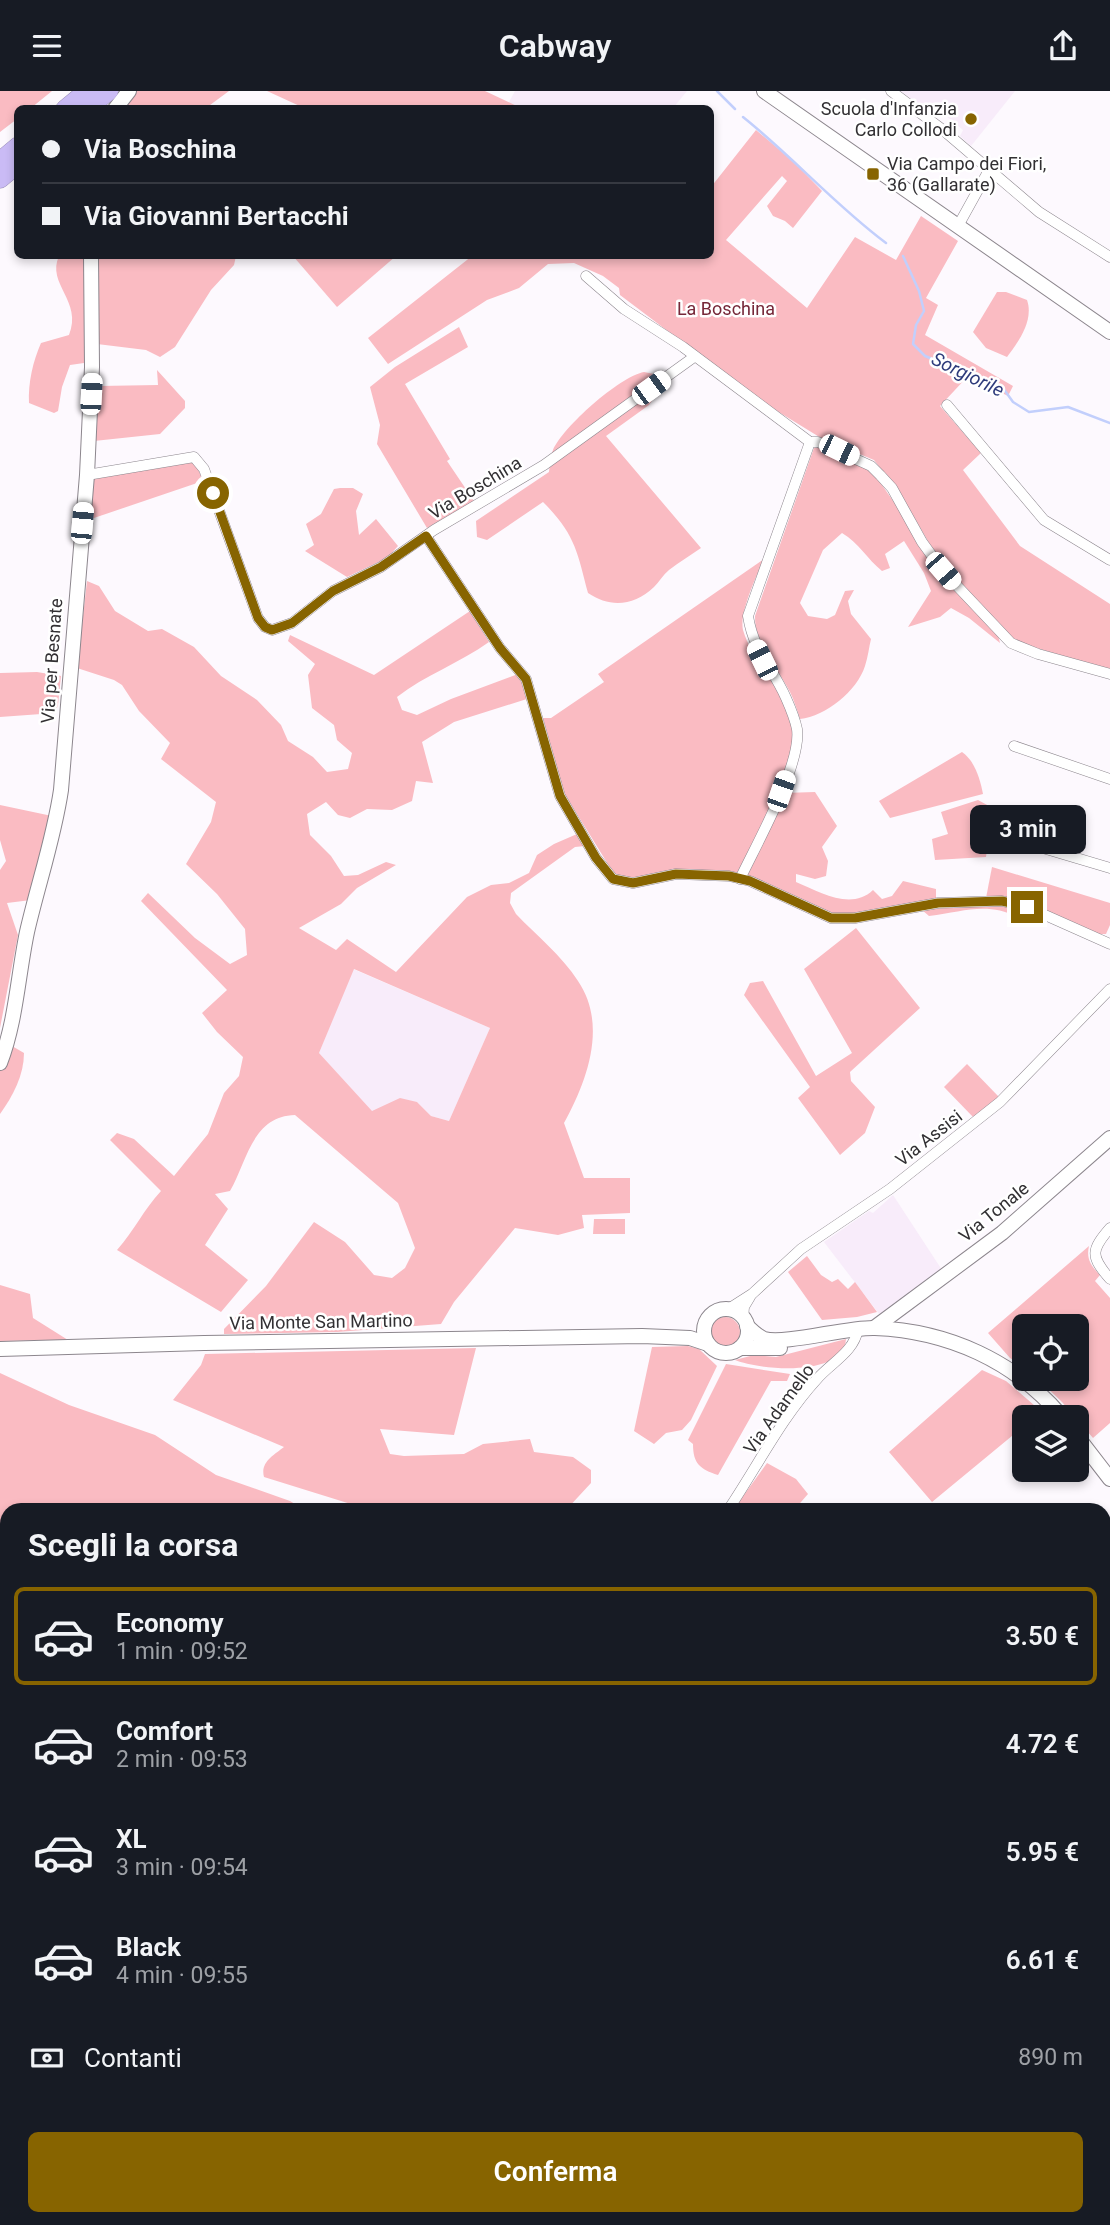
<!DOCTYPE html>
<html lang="it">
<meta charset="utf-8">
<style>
:root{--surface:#171b24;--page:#20242c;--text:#f1f3f6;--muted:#9ea1a6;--line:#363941;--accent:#876400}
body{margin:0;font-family:Roboto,sans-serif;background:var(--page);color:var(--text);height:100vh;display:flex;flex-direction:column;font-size:26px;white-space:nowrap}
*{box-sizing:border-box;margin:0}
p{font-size:23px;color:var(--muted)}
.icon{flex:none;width:38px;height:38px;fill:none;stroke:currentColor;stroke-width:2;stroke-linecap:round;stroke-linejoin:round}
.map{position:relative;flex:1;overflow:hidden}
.side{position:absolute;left:0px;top:1412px;width:1111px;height:723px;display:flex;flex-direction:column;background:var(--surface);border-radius:21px 21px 0 0;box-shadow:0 4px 10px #0003}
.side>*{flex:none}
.top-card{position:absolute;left:14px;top:14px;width:700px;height:154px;border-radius:10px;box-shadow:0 4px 10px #0003;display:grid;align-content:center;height:154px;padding:0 28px;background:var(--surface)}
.controls{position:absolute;left:1012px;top:1223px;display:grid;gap:14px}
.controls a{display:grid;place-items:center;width:77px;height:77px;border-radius:10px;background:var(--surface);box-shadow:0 4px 10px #0003;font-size:35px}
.end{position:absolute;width:32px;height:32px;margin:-16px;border:9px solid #876400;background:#fff;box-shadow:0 0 0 4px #fff}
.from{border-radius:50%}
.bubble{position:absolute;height:49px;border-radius:10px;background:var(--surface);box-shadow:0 4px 10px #0003;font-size:23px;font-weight:600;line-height:49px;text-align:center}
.car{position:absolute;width:21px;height:42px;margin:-21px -10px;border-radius:9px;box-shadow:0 0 5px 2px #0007;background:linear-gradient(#fff 24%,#345 0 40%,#fff 0 76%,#345 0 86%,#fff 0)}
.top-card b{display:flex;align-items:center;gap:24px;height:66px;font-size:26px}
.top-card b+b{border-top:2px solid var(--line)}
.top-card i{width:18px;height:18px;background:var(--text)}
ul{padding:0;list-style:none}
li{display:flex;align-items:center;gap:21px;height:98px;margin:0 14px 10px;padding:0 14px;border:4px solid transparent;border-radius:10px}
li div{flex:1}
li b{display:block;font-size:26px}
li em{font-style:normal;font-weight:600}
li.current{border-color:var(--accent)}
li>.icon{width:63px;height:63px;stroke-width:1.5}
h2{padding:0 28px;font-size:32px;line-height:84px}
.pay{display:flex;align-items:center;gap:18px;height:77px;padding:0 28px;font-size:26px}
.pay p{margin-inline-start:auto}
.primary-button{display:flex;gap:14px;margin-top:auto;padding:14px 28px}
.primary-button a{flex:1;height:80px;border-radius:10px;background:var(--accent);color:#fff;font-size:28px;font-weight:600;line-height:80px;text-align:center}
header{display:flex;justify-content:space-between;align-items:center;height:91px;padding:0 28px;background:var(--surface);font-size:32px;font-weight:600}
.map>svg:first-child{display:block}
.built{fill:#f8ecfa}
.green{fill:#fabbc2;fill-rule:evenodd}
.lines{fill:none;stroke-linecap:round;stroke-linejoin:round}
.stream{stroke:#c2cffc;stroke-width:2.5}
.street-casing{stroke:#8c868d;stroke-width:11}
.secondary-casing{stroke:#8c868d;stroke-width:16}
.highway-casing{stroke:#958ab1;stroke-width:19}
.street{stroke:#fff;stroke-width:10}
.secondary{stroke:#fff;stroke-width:14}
.highway{stroke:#cabbf5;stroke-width:18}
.rail{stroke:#8a878b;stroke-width:2.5;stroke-dasharray:14 7;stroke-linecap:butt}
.route{stroke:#876400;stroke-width:9}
.poi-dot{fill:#876400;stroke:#fff;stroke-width:2.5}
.labels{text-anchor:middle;stroke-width:5;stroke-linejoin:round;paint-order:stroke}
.poi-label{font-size:18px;fill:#323033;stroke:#fff;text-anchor:end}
.park-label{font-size:18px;fill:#762839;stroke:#fff}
.street-label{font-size:18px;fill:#323033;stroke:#fff}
.water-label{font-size:19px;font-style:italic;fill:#2e3b7b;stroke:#fff}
</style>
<header><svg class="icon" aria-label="menu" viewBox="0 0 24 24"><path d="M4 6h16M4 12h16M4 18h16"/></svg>Cabway<svg class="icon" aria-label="share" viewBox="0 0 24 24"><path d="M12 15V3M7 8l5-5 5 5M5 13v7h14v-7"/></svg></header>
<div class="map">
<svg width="1110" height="2134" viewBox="0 0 1110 2134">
<rect width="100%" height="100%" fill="#fdf9fe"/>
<g class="built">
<polygon points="515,0 687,0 673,17 521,18 509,11"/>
<polygon points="900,0 1015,0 971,55 960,45 963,39 932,13 927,18"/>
<polygon points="353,878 490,937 449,1030 431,1025 417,1011 372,1021 319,962"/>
<polygon points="893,1104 942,1179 880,1224 824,1151 869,1120 873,1122"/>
</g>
<g class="green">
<polygon points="0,0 52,0 31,17 18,18 17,28 0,41"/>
<polygon points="133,0 229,0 206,17 120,18"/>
<polygon points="267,0 485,0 521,17 304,17"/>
<polygon points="756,39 793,70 822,100 793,137 785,130 773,125 767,115 787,90 782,85 726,149 807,217 855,146 896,169 921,125 958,150 926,207 938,214 925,244 1013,295 1008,305 968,285 940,315 981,362 963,379 1020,455 1110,513 1110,579 1013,550 939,469 901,404 874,369 821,347 759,309 620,204 619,197 603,185 574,172 548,173 519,197 487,209 388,273 368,247 472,165 710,164 711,96"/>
<path d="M59 165H86L87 266 84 272 70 274 62 296 58 320 54 322 29 312C28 292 33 270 41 252L69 244C83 210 46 193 59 165Z"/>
<polygon points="97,165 236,165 234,174 211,199 175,256 160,266 146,259 97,253"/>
<polygon points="293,165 396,165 337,216"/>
<path d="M997 201H1006L1027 209C1034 229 1019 250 1007 266L986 257 973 241Z"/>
<polygon points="459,236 468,256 405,293 450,368 447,370 474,410 427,437 377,353 380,334 370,296 395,276"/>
<polygon points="157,279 185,310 185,317 160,343 94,350 99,295 158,294"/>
<path d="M644 281 654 283 657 302 649 314 606 345 701 457C691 464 679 471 669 479 663 484 659 491 654 496 634 515 610 517 588 502 577 460 575 443 543 411L487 449 477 446 476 430 549 381C550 374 550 366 553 359 563 336 619 286 644 281Z"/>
<path d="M820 356 868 379 877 387 958 502 998 544 1000 552 969 527 951 517 940 526 908 536 931 500 924 482 904 450 885 463 890 477 882 480C867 468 859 452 842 442L823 459 800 512 808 525 827 528 835 524 845 500 854 499 848 510 851 523 871 548C869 556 868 566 865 575 857 600 826 625 800 628 797 619 794 609 790 601 776 573 755 558 755 525L814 357Z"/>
<polygon points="191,371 197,375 203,390 91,428 91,390 95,385"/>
<polygon points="340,397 353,397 363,403 356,420 359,444 376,428 398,455 387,467 347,486 305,460 314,454 306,433 321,423 334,398"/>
<path d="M764 468C757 484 739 522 743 539 754 577 793 603 793 645 793 677 753 753 738 785L719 780 629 790 614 783 564 702 543 627H551L604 591 598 583Z"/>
<path d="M87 490 99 495 115 520 148 540 162 538 194 556 221 585 257 609 281 634 288 650 313 666 327 681 348 678 352 662 337 649 334 634 312 617 308 584 315 573 288 550 290 544 374 584 470 520 489 551C460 572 425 584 397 606L402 619 417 624 451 608 518 583 530 607 454 631 422 651 433 692 416 690 412 710 392 719 367 718 350 727 338 724 326 711 307 723 310 744 331 765 344 785 358 784 386 771 396 774 357 797 341 813 299 837 336 859 347 848 396 881 467 806 491 794 509 792 529 782 537 764 554 753 577 743 585 755 575 756 511 802 510 812 516 823C536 844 562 865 578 890 608 934 587 990 564 1032L584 1087H630V1122L582 1124 584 1137 558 1144 515 1137 454 1211 441 1233 337 1241 224 1243V1238L266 1195 314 1131 345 1151 374 1184 392 1187 405 1177 415 1157 398 1112 295 1024C252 1025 247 1071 230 1100L215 1103 228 1118 205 1154 248 1189 221 1221 117 1159C134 1140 144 1118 161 1100L110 1049 117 1042 134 1048 174 1085 208 1043 224 1002 239 985 243 966 217 941 202 922 227 899 141 810 148 802 195 847 230 873 247 864 245 838 217 803 186 773 211 731 216 711 161 668 170 652 139 620 122 594 114 589 77 577ZM354 878 490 937 449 1030 431 1025 417 1011 400 1007 372 1020 319 962Z"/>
<polygon points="37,581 61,585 58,614 55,622 0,626 0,582"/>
<path d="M962 661C975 670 980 688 983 703L890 727 879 710Z"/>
<path d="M815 701 837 735 822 756 828 770 826 785 815 788 796 783V791C820 801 851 820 873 799L882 808 892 805 903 790 936 798V808L869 822H832L745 786 784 702Z"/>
<polygon points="978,709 989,715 991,728 986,766 935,769 932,748 948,743 941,721"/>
<polygon points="0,714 52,725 31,809 7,812 18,844 0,937 0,779 6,770 0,749"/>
<polygon points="992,776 1110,812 1110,834 1106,843 1094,843 986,807"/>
<path d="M994 813 1013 816 1036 825 1025 830C990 809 967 820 929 825L922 819Z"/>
<polygon points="856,837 920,917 850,981 851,990 875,1016 865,1042 840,1064 798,1007 810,996 744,904 750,892 763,890 816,985 852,962 804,878"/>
<path d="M0 948 24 962C24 984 13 1005 0 1023Z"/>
<polygon points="967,973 999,1006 974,1027 944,996"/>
<polygon points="594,1128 625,1128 625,1143 593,1143"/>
<path d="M1089 1155C1086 1168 1091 1175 1100 1184L1095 1190 1110 1207V1332L1093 1347 1062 1311 1038 1288H1076V1236H1024V1276L1010 1267 988 1242Z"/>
<polygon points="807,1165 821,1184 832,1191 838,1188 848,1198 855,1191 877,1221 857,1226 822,1229 788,1181"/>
<polygon points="0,1194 30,1203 33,1227 68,1249 0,1250"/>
<circle cx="725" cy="1241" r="15"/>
<path d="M846 1248C844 1287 759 1279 735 1269L754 1264 776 1266Z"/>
<polygon points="688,1255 699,1258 717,1275 691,1329 682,1339 666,1342 654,1353 634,1340 652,1256"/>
<path d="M476 1257 454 1344 380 1338 390 1363 404 1365 464 1363 483 1353 530 1348 534 1361 573 1366 591 1379V1392L566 1419H355L354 1414 264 1386C260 1371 274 1364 284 1356L173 1309 201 1274 205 1263Z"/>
<path d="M726 1273 790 1283 787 1290H771L718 1384C700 1378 693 1373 693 1353L688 1349Z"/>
<polygon points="982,1279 1006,1290 1042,1321 1035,1326 1024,1326 1024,1335 932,1411 889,1361"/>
<polygon points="0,1282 69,1314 155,1344 216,1384 290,1410 305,1419 7,1419 7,2128 932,2128 936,2134 0,2134"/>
<polygon points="767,1372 796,1388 808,1403 794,1419 733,1419"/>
<polygon points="1110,1808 1110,2004 1104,2004 1104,1814"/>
<polygon points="1104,2010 1110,2010 1110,2134 1083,2134 1084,2128 1104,2128"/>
</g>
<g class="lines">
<g class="stream">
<polyline points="717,0 735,18"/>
<path d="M743 26C793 66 835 114 886 152"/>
<polyline points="903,165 919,200 924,220 916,234 913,253 925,265 1003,297 1013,311 1029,321 1068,316 1110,332"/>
</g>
<defs>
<g id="street">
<polyline points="891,0 943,39 1039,121 1110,166"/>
<polyline points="958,135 989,79"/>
<polyline points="586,185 624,218 683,256 810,351 818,351 871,375 880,384 892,397 922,451 943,480 1011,552 1038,563 1110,583"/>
<polyline points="947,314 1044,429 1110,469"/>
<polyline points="87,384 194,366 204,378 258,527 265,536 272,539 292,532 333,500 381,476 434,439 544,374 694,266"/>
<polyline points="426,445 500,557 526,588 560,705 596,767 613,788 633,792 676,783 729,785 750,790 831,827 855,827 938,812 1002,810 1027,816 1110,853"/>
<polyline points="1014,655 1110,688"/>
<polyline points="1036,755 1110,777"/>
<path d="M740 788C756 754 802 673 797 638 795 628 790 616 786 607 772 575 754 562 748 525L810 351"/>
<path d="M1110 1137C1091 1159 1090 1165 1110 1188"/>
<polyline points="727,1219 752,1203 801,1158 890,1098 1000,1011 1110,898"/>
<polyline points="743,1228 744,1216 750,1206"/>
<path d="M728 1419C757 1376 782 1326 817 1288 832 1271 854 1261 858 1238"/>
<polyline points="1104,1619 1110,1614"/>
</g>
<g id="secondary">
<polyline points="764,0 1110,241"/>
<polyline points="115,18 129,0"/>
<path d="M0 972C16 931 18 884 27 841 38 793 54 747 61 699L87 384 92 276 91 164"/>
<circle cx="726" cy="1240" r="22"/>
<path d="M747 1235C752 1240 757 1245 764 1248 785 1254 847 1236 875 1237 948 1240 1015 1270 1062 1326"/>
<polyline points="874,1237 1002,1142 1110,1047"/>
<polyline points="740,1257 780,1257"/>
<polyline points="0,1258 204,1252 642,1245 690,1247 708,1253"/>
<polyline points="1076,1344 1110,1388"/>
</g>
<g id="highway">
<polyline points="65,18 87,0"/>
<polyline points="87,18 109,0"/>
<polyline points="0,70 18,55"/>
<polyline points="0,88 18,73"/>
</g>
</defs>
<use href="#street" class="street-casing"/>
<use href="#secondary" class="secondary-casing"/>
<use href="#highway" class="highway-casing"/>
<use href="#street" class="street"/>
<use href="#secondary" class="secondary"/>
<use href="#highway" class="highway"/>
<g class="rail">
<polyline points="0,2014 7,2014"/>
<polyline points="1104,2030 1110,2030"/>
</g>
</g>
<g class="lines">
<polyline class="route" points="213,402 258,527 265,536 272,539 292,532 333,500 381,476 426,445 500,557 526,588 560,705 596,767 613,788 633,792 676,783 729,785 750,790 831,827 855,827 938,812 1002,810 1027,816"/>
</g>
<g class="poi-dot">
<circle cx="971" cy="28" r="7"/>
<rect x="866" y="76" width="14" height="14" rx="3.5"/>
</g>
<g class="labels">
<g class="poi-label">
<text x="957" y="24">Scuola d'Infanzia<tspan x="957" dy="21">Carlo Collodi</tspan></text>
<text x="887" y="79" text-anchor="start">Via Campo dei Fiori,<tspan x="887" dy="21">36 (Gallarate)</tspan></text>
</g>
<g class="park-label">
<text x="726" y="224">La Boschina</text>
</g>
<g class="street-label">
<text transform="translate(475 397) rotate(-31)" y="6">Via Boschina</text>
<text transform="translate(52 570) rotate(-86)" y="6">Via per Besnate</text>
<text transform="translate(929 1047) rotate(-38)" y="6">Via Assisi</text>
<text transform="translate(994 1121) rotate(-39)" y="6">Via Tonale</text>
<text transform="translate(321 1231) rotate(-1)" y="6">Via Monte San Martino</text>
<text transform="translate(779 1318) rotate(-54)" y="6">Via Adamello</text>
</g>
<g class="water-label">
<text transform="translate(968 283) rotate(26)" y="7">Sorgiorile</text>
</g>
</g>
</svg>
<div class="controls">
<a><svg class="icon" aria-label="locate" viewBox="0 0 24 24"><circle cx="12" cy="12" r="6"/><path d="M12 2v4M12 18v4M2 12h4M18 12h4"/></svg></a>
<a><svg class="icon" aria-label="layers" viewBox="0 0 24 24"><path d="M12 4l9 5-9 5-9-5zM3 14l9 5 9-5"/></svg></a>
</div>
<i class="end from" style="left:213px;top:402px"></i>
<i class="end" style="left:1027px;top:816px"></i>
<div class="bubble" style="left:970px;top:714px;width:116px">3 min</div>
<i class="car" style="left:651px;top:297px;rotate:54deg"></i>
<i class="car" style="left:91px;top:303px;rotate:3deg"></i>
<i class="car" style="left:839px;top:359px;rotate:116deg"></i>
<i class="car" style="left:82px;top:432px;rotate:5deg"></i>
<i class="car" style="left:943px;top:480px;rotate:139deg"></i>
<i class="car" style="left:762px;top:569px;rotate:334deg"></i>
<i class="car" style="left:781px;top:700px;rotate:19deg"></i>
<div class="top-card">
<b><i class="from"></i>Via Boschina</b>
<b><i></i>Via Giovanni Bertacchi</b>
</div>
<section class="side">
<h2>Scegli la corsa</h2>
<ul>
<li class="current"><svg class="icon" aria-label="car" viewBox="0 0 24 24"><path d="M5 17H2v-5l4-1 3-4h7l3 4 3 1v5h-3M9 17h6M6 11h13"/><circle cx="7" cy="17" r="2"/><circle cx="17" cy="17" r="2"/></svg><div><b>Economy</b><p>1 min · 09:52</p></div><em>3.50 €</em></li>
<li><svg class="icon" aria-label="car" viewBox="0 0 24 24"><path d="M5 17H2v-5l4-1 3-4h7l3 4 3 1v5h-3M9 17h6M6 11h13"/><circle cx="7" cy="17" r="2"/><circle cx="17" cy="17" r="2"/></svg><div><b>Comfort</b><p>2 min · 09:53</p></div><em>4.72 €</em></li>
<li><svg class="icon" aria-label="car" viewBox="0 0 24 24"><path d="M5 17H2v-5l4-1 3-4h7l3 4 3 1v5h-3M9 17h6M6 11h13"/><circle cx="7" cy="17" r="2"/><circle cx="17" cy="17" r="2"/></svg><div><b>XL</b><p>3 min · 09:54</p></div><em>5.95 €</em></li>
<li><svg class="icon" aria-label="car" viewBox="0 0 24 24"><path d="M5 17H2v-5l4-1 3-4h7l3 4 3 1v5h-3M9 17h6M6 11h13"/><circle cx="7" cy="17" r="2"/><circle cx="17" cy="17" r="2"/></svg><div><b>Black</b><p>4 min · 09:55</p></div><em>6.61 €</em></li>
</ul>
<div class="pay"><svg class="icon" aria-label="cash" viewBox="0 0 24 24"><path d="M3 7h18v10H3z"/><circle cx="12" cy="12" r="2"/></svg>Contanti<p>890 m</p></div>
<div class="primary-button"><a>Conferma</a></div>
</section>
</div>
